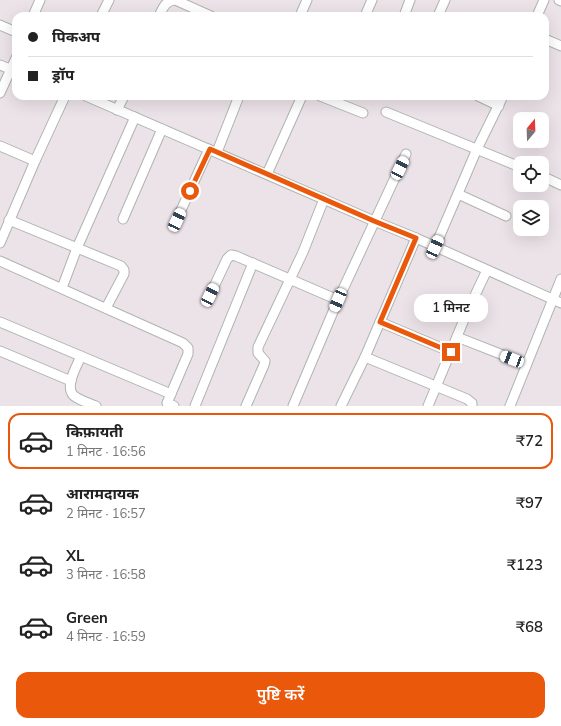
<!DOCTYPE html>
<html lang="hi">
<meta charset="utf-8">
<style>
:root{--surface:#fff;--page:#f2f2f2;--text:#222;--muted:#767676;--line:#e0e0e0;--accent:#ea580c}
body{margin:0;font-family:"Nunito Sans","Noto Sans Devanagari",sans-serif;background:var(--page);color:var(--text);height:100vh;display:flex;flex-direction:column;font-size:15px;white-space:nowrap}
*{box-sizing:border-box;margin:0}
p{font-size:13px;color:var(--muted)}
.icon{flex:none;width:22px;height:22px;fill:none;stroke:currentColor;stroke-width:2;stroke-linecap:round;stroke-linejoin:round}
.map{position:relative;height:406px;overflow:hidden}
.sheet{display:flex;flex-direction:column;background:var(--surface);flex:1}
.sheet>*{flex:none}
.banner{position:absolute;left:12px;top:12px;width:537px;height:88px;border-radius:12px;box-shadow:0 4px 16px #0002;display:grid;align-content:center;height:88px;padding:0 16px;background:var(--surface)}
.needle{width:26px;rotate:19deg}
.tools{position:absolute;left:513px;top:112px;display:grid;gap:8px}
.tools a{display:grid;place-items:center;width:36px;height:36px;border-radius:8px;background:var(--surface);box-shadow:0 4px 16px #0002;font-size:20px}
.end{position:absolute;width:18px;height:18px;margin:-9px;border:5px solid #ea580c;background:#fff;box-shadow:0 0 0 2px #fff}
.from{border-radius:50%}
.bubble{position:absolute;height:28px;border-radius:12px;background:var(--surface);box-shadow:0 4px 16px #0002;font-size:13px;font-weight:600;line-height:28px;text-align:center}
.car{position:absolute;width:12px;height:24px;margin:-12px -6px;border-radius:5px;box-shadow:0 0 3px 1px #0007;background:linear-gradient(#fff 24%,#345 0 40%,#fff 0 76%,#345 0 86%,#fff 0)}
.banner b{display:flex;align-items:center;gap:14px;height:38px;font-size:15px}
.banner b+b{border-top:1px solid var(--line)}
.banner i{width:10px;height:10px;background:var(--text)}
ul{padding:7px 0 0;list-style:none}
li{display:flex;align-items:center;gap:12px;height:56px;margin:0 8px 6px;padding:0 8px;border:2px solid transparent;border-radius:12px}
li div{flex:1}
li b{display:block;font-size:15px}
li em{font-style:normal;font-weight:600}
li.current{border-color:var(--accent)}
li>.icon{width:36px;height:36px;stroke-width:1.5}
.action{display:flex;gap:8px;margin-top:auto;padding:8px 16px}
.action a{flex:1;height:46px;border-radius:12px;background:var(--accent);color:#fff;font-size:16px;font-weight:600;line-height:46px;text-align:center}
.map>svg:first-child{display:block}
.lines{fill:none;stroke-linecap:round;stroke-linejoin:round}
.street-casing{stroke:#afb4b0;stroke-width:11}
.street{stroke:#fff;stroke-width:9}
.route{stroke:#ea580c;stroke-width:5}
</style>
<div class="map">
<svg width="561" height="406" viewBox="0 0 561 406">
<rect width="100%" height="100%" fill="#ece3e9"/>
<g class="lines">
<defs>
<g id="street">
<polyline points="559,0 561,1"/>
<polyline points="33,16 40,0"/>
<polyline points="101,16 109,0"/>
<path d="M159 16C163 8 165 1 175 0L211 16"/>
<polyline points="300,16 307,0"/>
<polyline points="365,16 372,0"/>
<polyline points="404,16 410,0"/>
<polyline points="438,16 445,0"/>
<polyline points="537,16 544,0"/>
<polyline points="0,25 16,32"/>
<polyline points="545,39 561,46"/>
<polyline points="0,65 10,69"/>
<polyline points="0,93 16,58"/>
<polyline points="86,96 374,221 416,238 561,303"/>
<polyline points="320,96 363,113"/>
<polyline points="478,96 499,106"/>
<polyline points="117,110 124,96"/>
<polyline points="386,112 520,167"/>
<polyline points="0,146 35,161"/>
<polyline points="217,152 239,96"/>
<polyline points="267,174 302,96"/>
<polyline points="542,176 561,185"/>
<polyline points="458,194 506,216"/>
<polyline points="123,219 162,129"/>
<polyline points="177,219 209,149"/>
<polyline points="9,220 121,266 124,270 124,274 106,308"/>
<polyline points="0,243 35,161 65,96"/>
<polyline points="435,247 477,149 503,96"/>
<polyline points="0,261 183,343 188,348 188,354 167,403 174,406"/>
<polyline points="62,288 77,248 135,117"/>
<polyline points="210,295 227,259 231,255 236,256 338,300"/>
<polyline points="0,322 171,394"/>
<polyline points="380,322 451,352"/>
<polyline points="457,337 526,364"/>
<polyline points="0,351 71,381"/>
<path d="M81 356C77 366 65 385 73 395 78 400 89 403 96 406"/>
<polyline points="365,357 467,399 472,403 472,406"/>
<polyline points="195,406 253,263"/>
<polyline points="246,406 264,365 265,361 258,353 258,347 303,252 324,199"/>
<polyline points="293,406 338,300 406,154"/>
<polyline points="341,406 365,357 416,238"/>
<polyline points="428,406 468,310 487,270"/>
<polyline points="510,406 561,279"/>
</g>
</defs>
<use href="#street" class="street-casing"/>
<use href="#street" class="street"/>
</g>
<g class="lines">
<polyline class="route" points="190,191 210,149 374,221 416,238 380,322 451,352"/>
</g>
</svg>
<div class="tools">
<a><svg class="needle" viewBox="-14 -14 28 28"><path d="M0-13l5 13h-10z" fill="#e53935"/><path d="M0 13l5-13h-10z" fill="#767676"/></svg></a>
<a><svg class="icon" aria-label="locate" viewBox="0 0 24 24"><circle cx="12" cy="12" r="6"/><path d="M12 2v4M12 18v4M2 12h4M18 12h4"/></svg></a>
<a><svg class="icon" aria-label="layers" viewBox="0 0 24 24"><path d="M12 4l9 5-9 5-9-5zM3 14l9 5 9-5"/></svg></a>
</div>
<i class="end from" style="left:190px;top:191px"></i>
<i class="end" style="left:451px;top:352px"></i>
<div class="bubble" style="left:414px;top:294px;width:74px">1 मिनट</div>
<i class="car" style="left:400px;top:168px;rotate:26deg"></i>
<i class="car" style="left:177px;top:220px;rotate:25deg"></i>
<i class="car" style="left:435px;top:247px;rotate:24deg"></i>
<i class="car" style="left:210px;top:295px;rotate:26deg"></i>
<i class="car" style="left:338px;top:300px;rotate:203deg"></i>
<i class="car" style="left:512px;top:359px;rotate:291deg"></i>
<div class="banner">
<b><i class="from"></i>पिकअप</b>
<b><i></i>ड्रॉप</b>
</div>
</div>
<section class="sheet">
<ul>
<li class="current"><svg class="icon" aria-label="car" viewBox="0 0 24 24"><path d="M5 17H2v-5l4-1 3-4h7l3 4 3 1v5h-3M9 17h6M6 11h13"/><circle cx="7" cy="17" r="2"/><circle cx="17" cy="17" r="2"/></svg><div><b>किफ़ायती</b><p>1 मिनट · 16:56</p></div><em>₹72</em></li>
<li><svg class="icon" aria-label="car" viewBox="0 0 24 24"><path d="M5 17H2v-5l4-1 3-4h7l3 4 3 1v5h-3M9 17h6M6 11h13"/><circle cx="7" cy="17" r="2"/><circle cx="17" cy="17" r="2"/></svg><div><b>आरामदायक</b><p>2 मिनट · 16:57</p></div><em>₹97</em></li>
<li><svg class="icon" aria-label="car" viewBox="0 0 24 24"><path d="M5 17H2v-5l4-1 3-4h7l3 4 3 1v5h-3M9 17h6M6 11h13"/><circle cx="7" cy="17" r="2"/><circle cx="17" cy="17" r="2"/></svg><div><b>XL</b><p>3 मिनट · 16:58</p></div><em>₹123</em></li>
<li><svg class="icon" aria-label="car" viewBox="0 0 24 24"><path d="M5 17H2v-5l4-1 3-4h7l3 4 3 1v5h-3M9 17h6M6 11h13"/><circle cx="7" cy="17" r="2"/><circle cx="17" cy="17" r="2"/></svg><div><b>Green</b><p>4 मिनट · 16:59</p></div><em>₹68</em></li>
</ul>
<div class="action"><a>पुष्टि करें</a></div>
</section>
